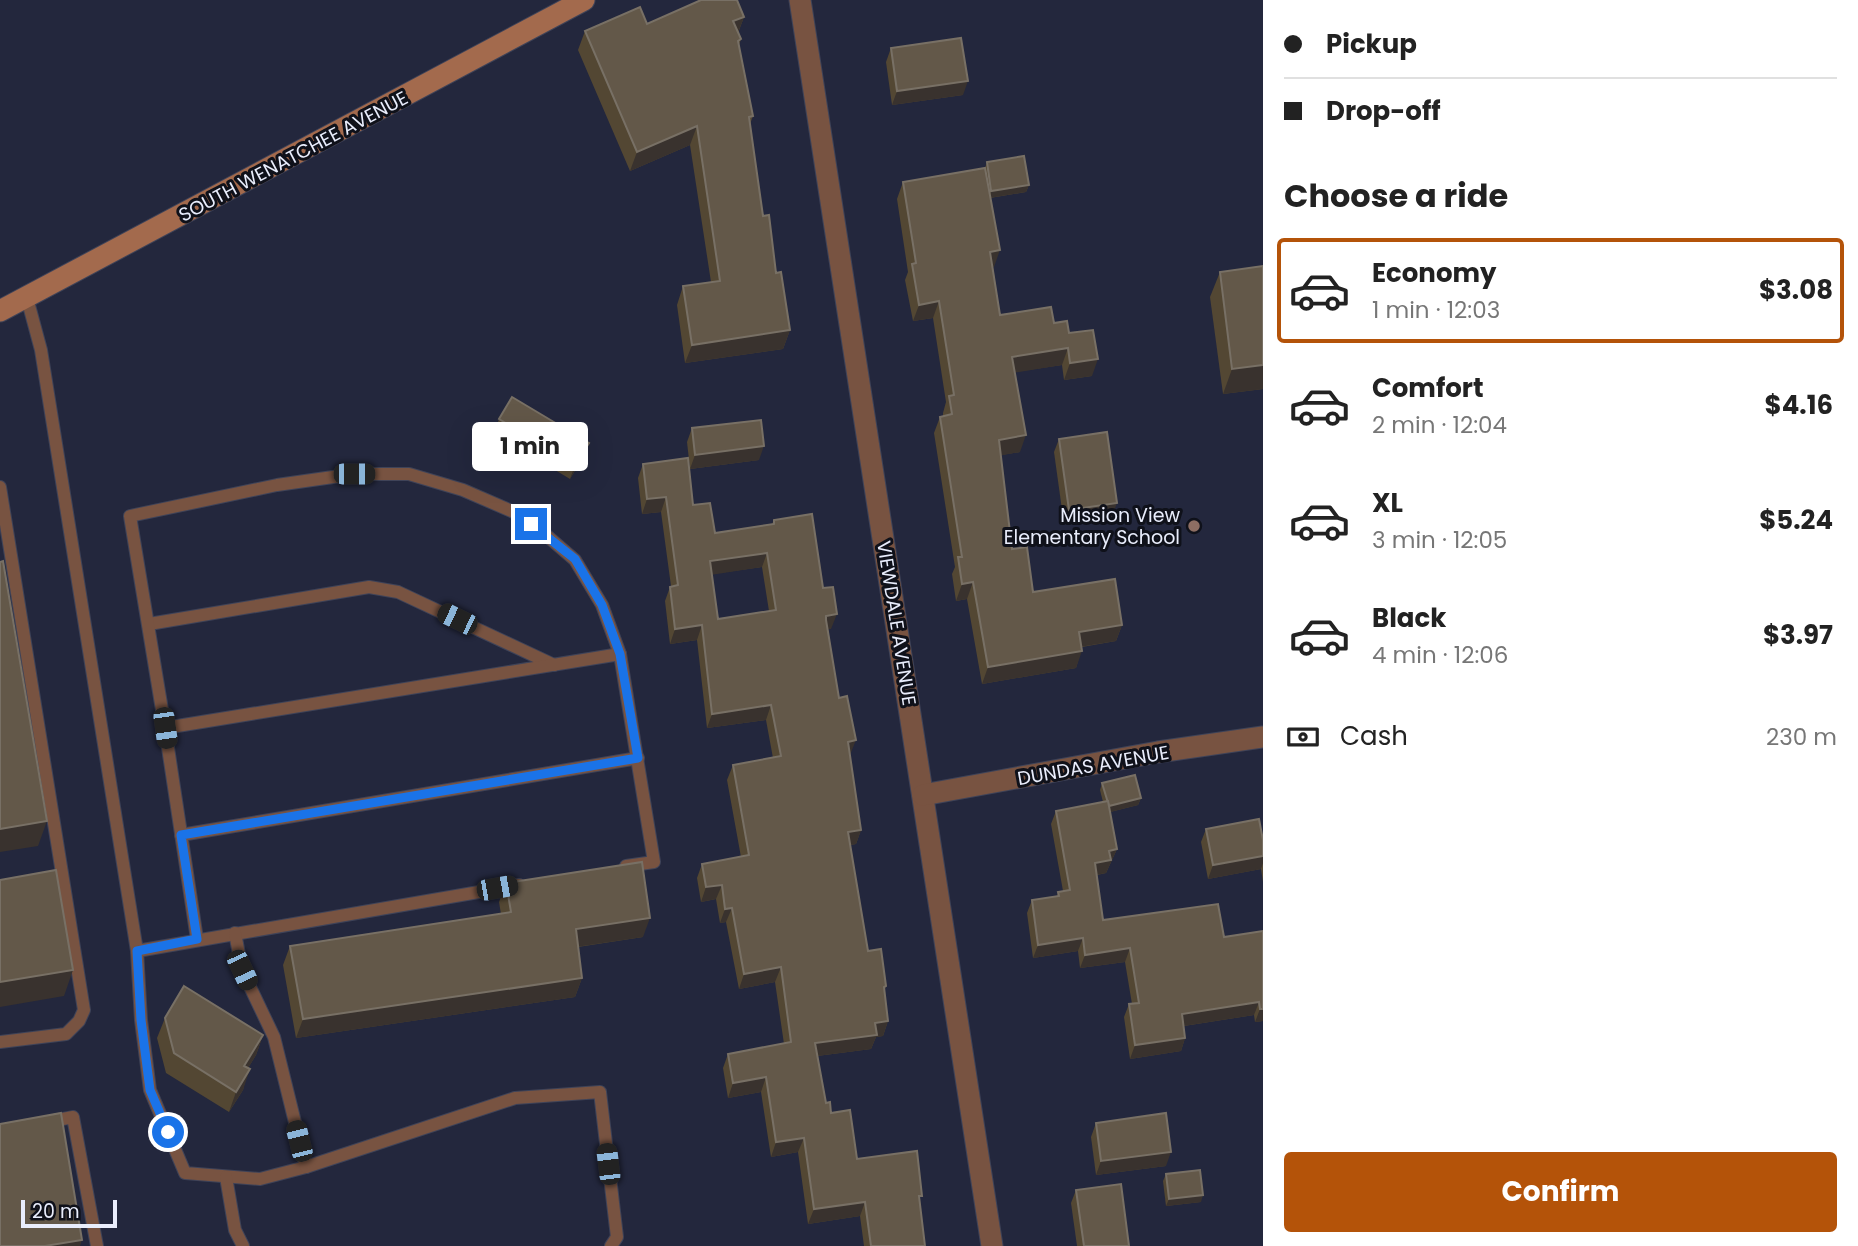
<!DOCTYPE html>
<meta charset="utf-8">
<style>
:root{--surface:#fff;--page:#f6f6f6;--text:#222;--muted:#767676;--line:#e0e0e0;--accent:#b45309}
body{margin:0;font-family:Poppins,sans-serif;background:var(--page);color:var(--text);height:100vh;display:flex;flex-direction:column;font-size:26px;white-space:nowrap}
*{box-sizing:border-box;margin:0}
p{font-size:23px;color:var(--muted)}
.icon{flex:none;width:38px;height:38px;fill:none;stroke:currentColor;stroke-width:2;stroke-linecap:round;stroke-linejoin:round}
.map{position:relative;flex:1;overflow:hidden}
.side{display:flex;flex-direction:column;background:var(--surface);width:595px}
.side>*{flex:none}
.guide{display:grid;align-content:center;height:154px;padding:0 21px;background:var(--surface)}
.scale{position:absolute;left:21px;bottom:18px;width:96px;box-sizing:border-box;padding-left:7px;border:4px solid #e9edfc;border-top:0;font-size:19px;line-height:24px;white-space:nowrap;color:#e9edfc;-webkit-text-stroke:5px #0f111a;paint-order:stroke}
.end{position:absolute;width:32px;height:32px;margin:-16px;border:9px solid #1a73e8;background:#fff;box-shadow:0 0 0 4px #fff}
.from{border-radius:50%}
.bubble{position:absolute;height:49px;border-radius:7px;background:var(--surface);box-shadow:0 7px 28px #0002;font-size:23px;font-weight:700;line-height:49px;text-align:center}
.car{position:absolute;width:21px;height:42px;margin:-21px -10px;border-radius:9px;box-shadow:0 0 5px 2px #0007;background:linear-gradient(#222 24%,#8ab4d8 0 40%,#222 0 76%,#8ab4d8 0 86%,#222 0)}
.guide b{display:flex;align-items:center;gap:24px;height:66px;font-size:26px}
.guide b+b{border-top:2px solid var(--line)}
.guide i{width:18px;height:18px;background:var(--text)}
ul{padding:0;list-style:none}
li{display:flex;align-items:center;gap:21px;height:105px;margin:0 14px 10px;padding:0 7px;border:4px solid transparent;border-radius:7px}
li div{flex:1}
li b{display:block;font-size:26px}
li em{font-style:normal;font-weight:700}
li.active{border-color:var(--accent)}
li>.icon{width:63px;height:63px;stroke-width:1.5}
h2{padding:0 21px;font-size:32px;line-height:84px}
.pay{display:flex;align-items:center;gap:18px;height:77px;padding:0 21px;font-size:26px}
.pay p{margin-inline-start:auto}
.action{display:flex;gap:14px;margin-top:auto;padding:14px 21px}
.action a{flex:1;height:80px;border-radius:7px;background:var(--accent);color:#fff;font-size:28px;font-weight:700;line-height:80px;text-align:center}
main{display:flex;flex:1;min-height:0}
.map>svg:first-child{display:block}
.lines{fill:none;stroke-linecap:round;stroke-linejoin:round}
.lane-casing{stroke:#3f4358;stroke-width:14}
.street-casing{stroke:#3f4358;stroke-width:23}
.secondary-casing{stroke:#3f4358;stroke-width:23}
.lane{stroke:#785341;stroke-width:12}
.street{stroke:#785341;stroke-width:21}
.secondary{stroke:#a36a4d;stroke-width:21}
.wall{fill:#534733;fill-rule:evenodd}
.shaded-wall{fill:#39322e}
.building{fill:#635849;stroke:#787065;stroke-width:2;fill-rule:evenodd}
.route{stroke:#1a73e8;stroke-width:9}
.education-dot{fill:#8d6e63;stroke:#0f111a;stroke-width:2.5}
.labels{text-anchor:middle;stroke-width:6;stroke-linejoin:round;paint-order:stroke}
.street-label{font-size:19px;fill:#e9edfc;stroke:#0f111a}
.poi-label{font-size:19px;fill:#e9edfc;stroke:#0f111a;text-anchor:end}
</style>
<main>
<div class="map">
<svg width="1263" height="1246" viewBox="0 0 1263 1246">
<rect width="100%" height="100%" fill="#23273d"/>
<g class="lines">
<defs>
<g id="lane">
<polyline points="27,298 41,350 137,951 519,885"/>
<polyline points="0,487 84,1010 79,1021 66,1034 0,1042"/>
<polyline points="149,624 369,587 398,592 554,665"/>
<polyline points="165,728 130,516 277,485 354,474 409,474 463,490 516,513 546,535 575,560 602,605 620,654"/>
<polyline points="181,835 638,758"/>
<polyline points="197,939 165,728 620,654 654,862 626,866"/>
<polyline points="137,951 141,1020 150,1090 185,1173 260,1179 306,1167 274,1037 242,970 235,933"/>
<polyline points="47,1122 73,1117 97,1246"/>
<polyline points="306,1167 515,1098 600,1092 617,1237 611,1246"/>
<polyline points="226,1177 235,1230 243,1246"/>
</g>
<g id="street">
<polyline points="800,0 992,1246"/>
<polyline points="923,795 1158,752 1263,737"/>
</g>
<polyline id="secondary" points="0,311 584,0"/>
</defs>
<use href="#lane" class="lane-casing"/>
<use href="#street" class="street-casing"/>
<use href="#secondary" class="secondary-casing"/>
<use href="#lane" class="lane"/>
<use href="#street" class="street"/>
<use href="#secondary" class="secondary"/>
</g>
<g class="wall">
<polygon points="744,17 738,33 741,39 739,45 753,116 750,124 763,216 790,330 783,349 685,363 677,305 683,286 711,282 690,145 630,171 578,50 585,31 647,24"/>
<polygon points="891,48 963,95 892,105 886,62"/>
<polygon points="987,162 1029,185 1026,192 990,198 994,267 993,267 1000,315 1054,323 1069,333 1092,376 1064,380 1062,365 1014,372 1020,452 1001,455 1012,549 1033,592 1122,625 1116,641 1082,647 1076,668 982,684 967,599 956,601 952,574 955,567 934,433 940,417 943,416 943,413 946,402 933,318 913,321 905,280 908,272 897,199 903,182 985,168"/>
<polygon points="1263,266 1263,389 1223,394 1210,297 1220,272"/>
<polygon points="499,419 589,443 583,457 570,479 494,433"/>
<polygon points="692,428 759,460 690,469 687,442"/>
<polygon points="1059,439 1112,517 1064,524 1054,452"/>
<path d="M643 464 693 505 715 533 772 524 774 520 823 588 831 629H828L839 698 850 755 861 830 856 844 850 845 868 951 886 986 884 992 888 1021 883 1036 876 1037 871 1049 817 1056 826 1103 857 1159 920 1203 925 1246H864L860 1216 808 1224 798 1152 771 1157 761 1092 728 1098 723 1068 728 1054 784 1044 775 982 739 989 726 922 720 923 716 899 701 902 697 878 702 864 741 857 727 780 733 765 773 758 766 720 707 728 697 640 670 644 665 601 670 587 671 586 661 512 642 514 638 478ZM762 567 769 611 718 619 712 574Z"/>
<polygon points="1102,783 1141,798 1138,805 1110,812 1117,849 1106,873 1097,875 1103,920 1224,937 1263,931 1263,1021 1255,1022 1254,1015 1184,1026 1185,1038 1181,1051 1130,1059 1124,1017 1129,1004 1132,1004 1125,962 1080,968 1078,951 1033,958 1027,913 1032,900 1057,896 1058,892 1063,891 1051,824 1056,811 1103,802 1100,790"/>
<polygon points="1206,829 1263,840 1263,882 1261,869 1208,879 1201,842"/>
<polygon points="506,883 643,937 578,947 582,978 575,997 296,1038 283,965 290,946 501,914 499,902"/>
<polygon points="165,1018 263,1035 256,1055 248,1068 243,1090 229,1112 166,1073 157,1038"/>
<polygon points="1096,1123 1166,1166 1096,1175 1091,1137"/>
<polygon points="1166,1174 1201,1202 1166,1206 1163,1181"/>
<polygon points="1076,1190 1129,1246 1077,1246 1071,1203"/>
</g>
<g class="shaded-wall">
<polygon points="744,17 737,35 733,21"/>
<polygon points="968,81 963,95 892,105 897,91"/>
<polygon points="697,126 690,145 630,171 637,152"/>
<polygon points="1029,185 1026,192 989,198 991,191"/>
<polygon points="1000,250 994,267 984,268 990,252"/>
<polygon points="939,301 933,318 913,321 919,305"/>
<polygon points="790,330 783,349 685,363 692,345"/>
<polygon points="1068,348 1062,365 1006,374 1012,357"/>
<polygon points="1098,359 1092,376 1064,380 1070,363"/>
<polygon points="1263,365 1263,389 1223,394 1232,369"/>
<polygon points="1026,435 1020,452 993,457 999,440"/>
<polygon points="589,443 583,457 570,479 575,465"/>
<polygon points="764,446 759,460 690,469 695,455"/>
<polygon points="666,497 661,512 642,514 647,499"/>
<polygon points="1117,503 1112,517 1064,524 1069,510"/>
<polygon points="767,553 762,567 704,576 710,561"/>
<polygon points="973,582 967,599 956,601 962,584"/>
<polygon points="837,614 831,629 821,630 826,616"/>
<polygon points="702,625 697,640 670,644 675,629"/>
<polygon points="1122,625 1116,641 1073,648 1079,632"/>
<polygon points="1082,651 1076,668 982,684 988,667"/>
<polygon points="771,705 766,720 707,728 712,714"/>
<polygon points="856,740 850,755 848,742"/>
<polygon points="1141,798 1138,805 1106,813 1108,806"/>
<polygon points="47,821 38,846 0,852 0,829"/>
<polygon points="861,830 856,844 843,846 848,832"/>
<polygon points="1117,849 1106,873 1090,876 1095,863 1109,851"/>
<polygon points="1263,856 1263,863 1261,869 1208,879 1213,865"/>
<polygon points="722,885 716,899 701,902 706,887"/>
<polygon points="732,908 726,922 720,923 725,909"/>
<polygon points="650,918 643,937 569,948 576,929"/>
<polygon points="1083,938 1078,951 1033,958 1038,945"/>
<polygon points="1130,948 1125,962 1080,968 1085,955"/>
<polygon points="781,967 775,982 739,989 744,974"/>
<polygon points="73,970 64,996 0,1007 0,982"/>
<polygon points="582,978 575,997 296,1038 303,1019"/>
<polygon points="1259,1002 1254,1015 1177,1027 1182,1014"/>
<polygon points="1260,1009 1263,1009 1263,1021 1255,1022"/>
<polygon points="888,1021 883,1036 876,1037 871,1049 809,1057 815,1043 875,1023"/>
<polygon points="263,1035 256,1055 237,1086 244,1066"/>
<polygon points="1185,1038 1181,1051 1130,1059 1135,1045"/>
<polygon points="250,1069 243,1090 229,1112 236,1092"/>
<polygon points="766,1077 761,1092 728,1098 733,1083"/>
<polygon points="804,1138 798,1152 771,1157 776,1142"/>
<polygon points="1171,1152 1166,1166 1096,1175 1101,1161"/>
<polygon points="1203,1195 1201,1202 1166,1206 1169,1199"/>
<polygon points="865,1202 860,1216 808,1224 814,1209"/>
<polygon points="82,1240 80,1246 45,1246"/>
</g>
<g class="building">
<polygon points="701,0 737,0 744,17 733,21 741,39 738,41 753,116 749,117 763,216 769,215 776,273 781,272 790,330 692,345 683,286 720,281 697,126 637,152 585,31 640,7 647,24"/>
<polygon points="961,38 968,81 897,91 891,48"/>
<polygon points="1024,156 1029,185 991,191 987,162"/>
<polygon points="985,168 1000,250 990,252 1000,315 1051,307 1054,323 1067,321 1069,333 1093,330 1098,359 1070,363 1068,348 1012,357 1026,435 999,440 1012,549 1027,547 1033,592 1115,579 1122,625 1079,632 1082,651 988,667 973,582 962,584 958,557 962,557 940,417 952,414 949,396 954,395 939,301 919,305 912,264 916,263 903,182"/>
<polygon points="1263,266 1263,365 1232,369 1220,272"/>
<polygon points="512,397 589,443 575,465 499,419"/>
<polygon points="761,420 764,446 695,455 692,428"/>
<polygon points="1107,432 1117,503 1069,510 1059,439"/>
<path d="M688 458 693 505 710 503 715 533 774 524V520L812 514 823 588 833 587 837 614 826 616V620L839 698 847 696 856 740 848 742 861 830 848 832 868 951 881 949 886 986 884 987 888 1021 875 1023 877 1035 815 1043 826 1103 830 1102 831 1113 850 1110 857 1159 917 1151 922 1196H919L925 1246H871L865 1202 814 1209 804 1138 776 1142 766 1077 733 1083 728 1054 791 1042 781 967 744 974 732 908 725 909 722 885 706 887 702 864 749 855 733 765 781 756 771 705 712 714 702 625 675 629 670 587 678 585 666 497 647 499 643 464ZM767 553 776 610 718 619 710 561Z"/>
<polygon points="3,561 47,821 0,829 0,562"/>
<polygon points="1135,775 1141,798 1109,806 1102,783"/>
<polygon points="1108,801 1117,849 1109,851 1111,860 1095,863 1103,920 1218,904 1224,937 1263,931 1263,1009 1260,1009 1259,1002 1182,1014 1185,1038 1135,1045 1129,1004 1139,1003 1130,948 1085,955 1083,938 1038,945 1032,900 1059,896 1058,892 1070,890 1056,811"/>
<polygon points="1259,819 1263,840 1263,856 1213,865 1206,829"/>
<polygon points="642,862 650,918 576,929 582,978 303,1019 290,946 511,912 506,883"/>
<polygon points="56,870 73,970 0,982 0,880"/>
<polygon points="184,986 263,1035 244,1066 250,1069 236,1092 174,1053 165,1018"/>
<polygon points="61,1113 82,1240 45,1246 0,1246 0,1124"/>
<polygon points="1166,1113 1171,1152 1101,1161 1096,1123"/>
<polygon points="1200,1170 1203,1195 1169,1199 1166,1174"/>
<polygon points="1121,1184 1129,1246 1084,1246 1076,1190"/>
</g>
<g class="lines">
<polyline class="route" points="168,1132 150,1090 141,1020 137,951 197,939 181,835 638,758 620,654 602,605 575,559 531,524"/>
</g>
<circle class="education-dot" cx="1194" cy="526" r="7"/>
<g class="labels">
<g class="street-label">
<text transform="translate(293 156) rotate(-28)" y="7">SOUTH WENATCHEE AVENUE</text>
<text transform="translate(897 623) rotate(81)" y="7">VIEWDALE AVENUE</text>
<text transform="translate(1093 765) rotate(-10)" y="7">DUNDAS AVENUE</text>
</g>
<g class="poi-label">
<text x="1180" y="522">Mission View<tspan x="1180" dy="22">Elementary School</tspan></text>
</g>
</g>
</svg>
<div class="scale">20 m</div>
<i class="end from" style="left:168px;top:1132px"></i>
<i class="end" style="left:531px;top:524px"></i>
<div class="bubble" style="left:472px;top:422px;width:116px">1 min</div>
<i class="car" style="left:354px;top:474px;rotate:90deg"></i>
<i class="car" style="left:457px;top:619px;rotate:296deg"></i>
<i class="car" style="left:165px;top:728px;rotate:172deg"></i>
<i class="car" style="left:497px;top:888px;rotate:80deg"></i>
<i class="car" style="left:242px;top:970px;rotate:155deg"></i>
<i class="car" style="left:299px;top:1141px;rotate:346deg"></i>
<i class="car" style="left:608px;top:1164px;rotate:353deg"></i>
</div>
<section class="side">
<div class="guide">
<b><i class="from"></i>Pickup</b>
<b><i></i>Drop-off</b>
</div>
<h2>Choose a ride</h2>
<ul>
<li class="active"><svg class="icon" aria-label="car" viewBox="0 0 24 24"><path d="M5 17H2v-5l4-1 3-4h7l3 4 3 1v5h-3M9 17h6M6 11h13"/><circle cx="7" cy="17" r="2"/><circle cx="17" cy="17" r="2"/></svg><div><b>Economy</b><p>1 min · 12:03</p></div><em>$3.08</em></li>
<li><svg class="icon" aria-label="car" viewBox="0 0 24 24"><path d="M5 17H2v-5l4-1 3-4h7l3 4 3 1v5h-3M9 17h6M6 11h13"/><circle cx="7" cy="17" r="2"/><circle cx="17" cy="17" r="2"/></svg><div><b>Comfort</b><p>2 min · 12:04</p></div><em>$4.16</em></li>
<li><svg class="icon" aria-label="car" viewBox="0 0 24 24"><path d="M5 17H2v-5l4-1 3-4h7l3 4 3 1v5h-3M9 17h6M6 11h13"/><circle cx="7" cy="17" r="2"/><circle cx="17" cy="17" r="2"/></svg><div><b>XL</b><p>3 min · 12:05</p></div><em>$5.24</em></li>
<li><svg class="icon" aria-label="car" viewBox="0 0 24 24"><path d="M5 17H2v-5l4-1 3-4h7l3 4 3 1v5h-3M9 17h6M6 11h13"/><circle cx="7" cy="17" r="2"/><circle cx="17" cy="17" r="2"/></svg><div><b>Black</b><p>4 min · 12:06</p></div><em>$3.97</em></li>
</ul>
<div class="pay"><svg class="icon" aria-label="cash" viewBox="0 0 24 24"><path d="M3 7h18v10H3z"/><circle cx="12" cy="12" r="2"/></svg>Cash<p>230 m</p></div>
<div class="action"><a>Confirm</a></div>
</section>
</main>
